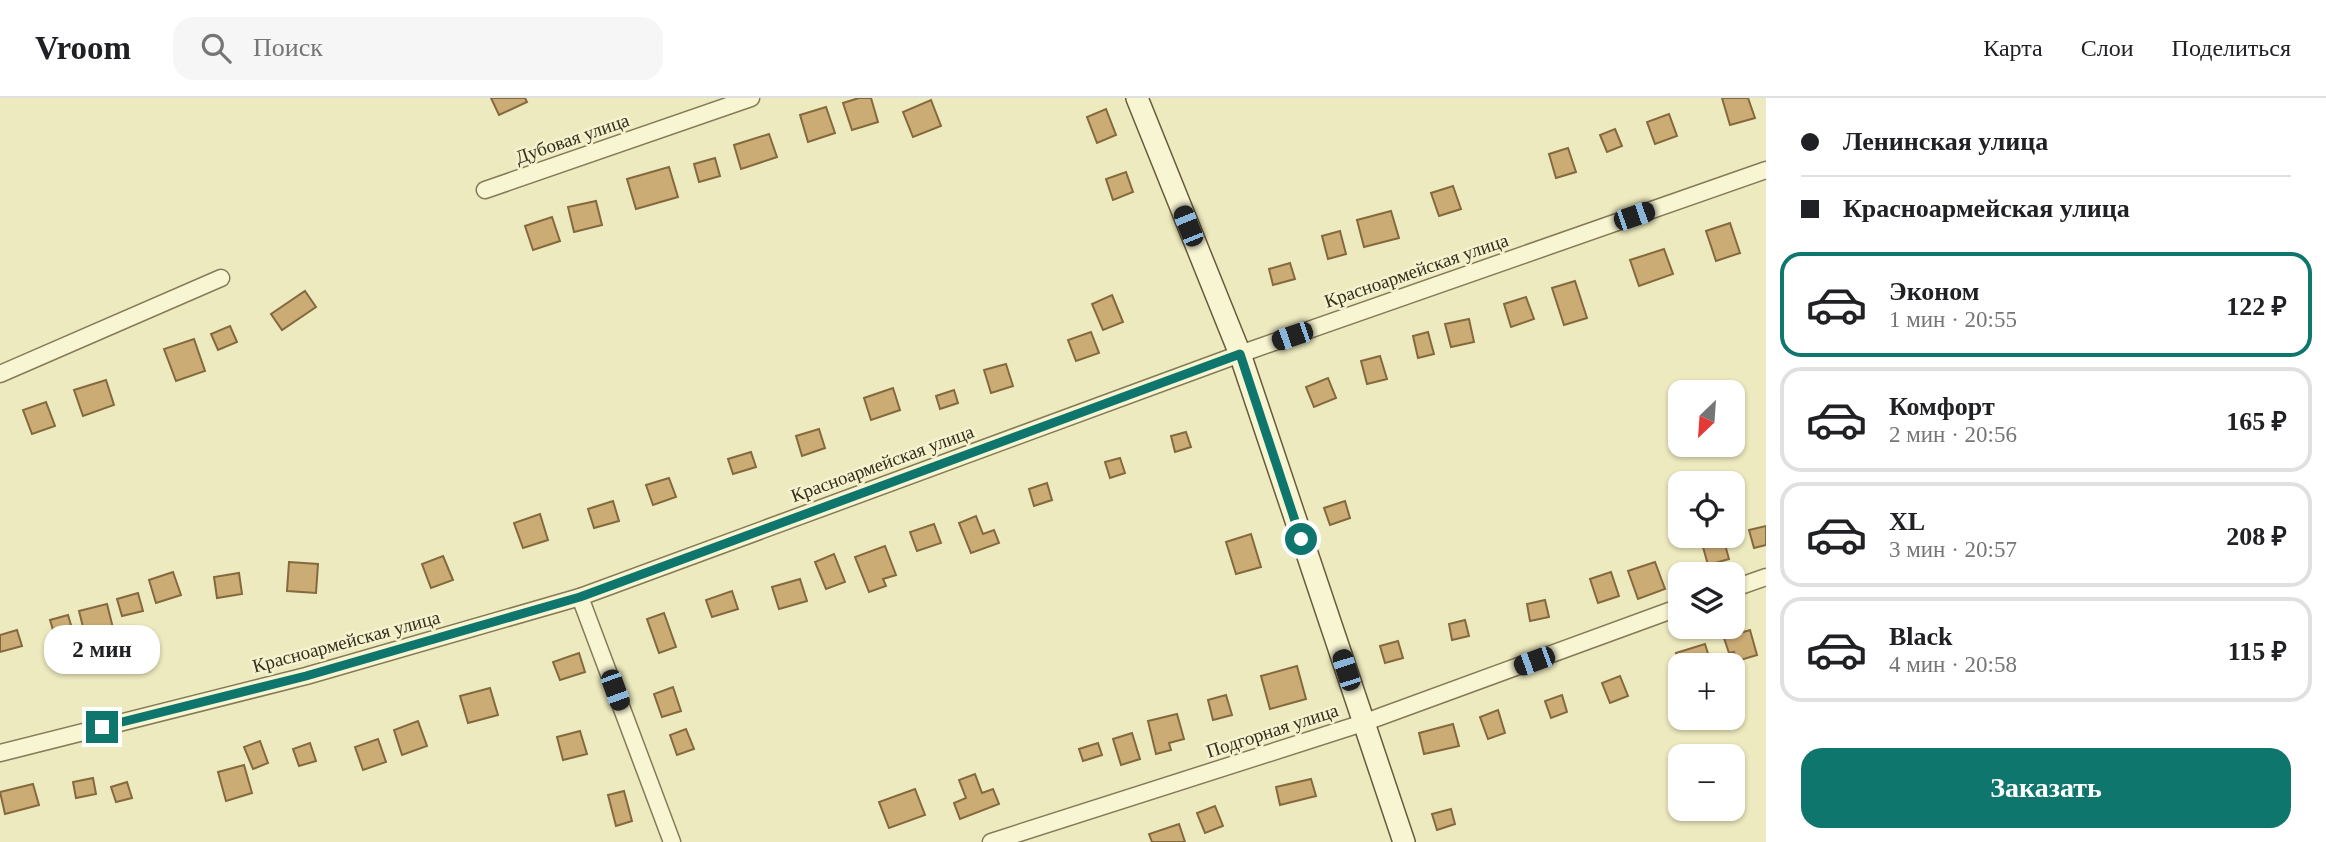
<!DOCTYPE html>
<html lang="ru">
<meta charset="utf-8">
<style>
:root{--surface:#fff;--page:#f6f6f6;--text:#202124;--muted:#757577;--line:#e0e0e0;--accent:#0f766e}
body{margin:0;font-family:"Times New Roman",serif;background:var(--page);color:var(--text);height:100vh;display:flex;flex-direction:column;font-size:26px;white-space:nowrap}
*{box-sizing:border-box;margin:0}
p{font-size:23px;color:var(--muted)}
.icon{flex:none;width:38px;height:38px;fill:none;stroke:currentColor;stroke-width:2;stroke-linecap:round;stroke-linejoin:round}
.map{position:relative;flex:1;overflow:hidden}
.sheet{display:flex;flex-direction:column;background:var(--surface);width:560px}
.sheet>*{flex:none}
.guide{display:grid;align-content:center;height:154px;padding:0 35px;background:var(--surface)}
.needle{width:46px;rotate:205deg}
.buttons{position:absolute;left:1668px;top:282px;display:grid;gap:14px}
.buttons a{display:grid;place-items:center;width:77px;height:77px;border-radius:14px;background:var(--surface);box-shadow:0 2px 5px #0004;font-size:35px}
.end{position:absolute;width:32px;height:32px;margin:-16px;border:9px solid #0f766e;background:#fff;box-shadow:0 0 0 4px #fff}
.from{border-radius:50%}
.bubble{position:absolute;height:49px;border-radius:21px;background:var(--surface);box-shadow:0 2px 5px #0004;font-size:23px;font-weight:600;line-height:49px;text-align:center}
.car{position:absolute;width:21px;height:42px;margin:-21px -10px;border-radius:9px;box-shadow:0 0 5px 2px #0007;background:linear-gradient(#222 24%,#8ab4d8 0 40%,#222 0 76%,#8ab4d8 0 86%,#222 0)}
.guide b{display:flex;align-items:center;gap:24px;height:66px;font-size:26px}
.guide b+b{border-top:2px solid var(--line)}
.guide i{width:18px;height:18px;background:var(--text)}
ul{padding:0;list-style:none}
li{display:flex;align-items:center;gap:21px;height:105px;margin:0 14px 10px;padding:0 21px;border:4px solid var(--line);border-radius:21px}
li div{flex:1}
li b{display:block;font-size:26px}
li em{font-style:normal;font-weight:600}
li.current{border-color:var(--accent)}
li>.icon{width:63px;height:63px;stroke-width:1.5}
.button{display:flex;gap:14px;margin-top:auto;padding:14px 35px}
.button a{flex:1;height:80px;border-radius:21px;background:var(--accent);color:#fff;font-size:28px;font-weight:600;line-height:80px;text-align:center}
header{display:flex;align-items:center;gap:42px;box-sizing:border-box;height:98px;padding:0 35px;background:var(--surface);border-bottom:2px solid var(--line)}
header strong{font-size:33px}
nav{display:flex;gap:38px;margin-inline-start:auto;font-size:24px}
.search{width:490px;height:63px;background:var(--page);display:flex;align-items:center;gap:18px;box-sizing:border-box;padding:0 24px;border-radius:21px;color:var(--muted);font-size:26px}
main{display:flex;flex:1;min-height:0}
.map>svg:first-child{display:block}
.building{fill:#ccac75;stroke:#85693e;stroke-width:2}
.lines{fill:none;stroke-linecap:round;stroke-linejoin:round}
.street-casing{stroke:#867a58;stroke-width:19}
.secondary-casing{stroke:#685b3b;stroke-width:24}
.street{stroke:#f8f5d2;stroke-width:16}
.secondary{stroke:#f8f5d2;stroke-width:21}
.route{stroke:#0f766e;stroke-width:9}
.labels{text-anchor:middle;stroke-width:5;stroke-linejoin:round;paint-order:stroke}
.street-label{font-size:19px;fill:#352e1c;stroke:#f5f2cf}
</style>
<header>
<strong>Vroom</strong>
<div class="search"><svg class="icon" aria-label="search" viewBox="0 0 24 24"><circle cx="10" cy="10" r="6"/><path d="M15 15l6 6"/></svg>Поиск</div>
<nav><a>Карта</a><a>Слои</a><a>Поделиться</a></nav>
</header>
<main>
<div class="map">
<svg width="1766" height="744" viewBox="0 0 1766 744">
<rect width="100%" height="100%" fill="#edeabf"/>
<g class="building">
<polygon points="491,0 525,0 527,4 499,17"/>
<polygon points="859,0 871,0 878,24 852,32 843,5"/>
<polygon points="1722,0 1748,0 1755,20 1730,27"/>
<polygon points="931,2 941,28 913,39 903,14"/>
<polygon points="826,9 835,35 808,44 800,17"/>
<polygon points="1106,11 1116,37 1097,45 1087,19"/>
<polygon points="1669,16 1677,38 1655,46 1647,24"/>
<polygon points="1615,31 1622,48 1607,54 1600,37"/>
<polygon points="769,36 777,59 741,71 734,47"/>
<polygon points="1568,50 1576,74 1556,80 1549,56"/>
<polygon points="715,60 720,78 699,84 694,66"/>
<polygon points="669,69 678,99 636,111 627,81"/>
<polygon points="1126,74 1133,94 1113,102 1106,81"/>
<polygon points="1453,88 1461,111 1439,118 1431,95"/>
<polygon points="596,103 602,127 574,134 568,109"/>
<polygon points="1391,113 1399,140 1364,149 1357,122"/>
<polygon points="552,119 560,143 533,152 525,128"/>
<polygon points="1730,125 1740,155 1716,163 1706,133"/>
<polygon points="1340,133 1346,156 1328,161 1322,138"/>
<polygon points="1664,151 1673,176 1639,188 1630,162"/>
<polygon points="1290,165 1295,181 1273,187 1269,171"/>
<polygon points="1575,183 1587,220 1564,227 1552,190"/>
<polygon points="305,193 316,209 282,232 271,216"/>
<polygon points="1112,197 1123,224 1103,232 1092,206"/>
<polygon points="1526,199 1534,221 1511,229 1504,206"/>
<polygon points="1469,221 1474,244 1451,249 1445,226"/>
<polygon points="230,228 237,244 218,252 211,236"/>
<polygon points="1091,234 1099,255 1076,263 1068,242"/>
<polygon points="1428,234 1434,256 1418,260 1413,238"/>
<polygon points="194,241 205,273 176,283 164,251"/>
<polygon points="1380,258 1387,281 1367,286 1361,263"/>
<polygon points="1006,266 1013,288 991,295 984,272"/>
<polygon points="1328,280 1336,300 1314,309 1306,289"/>
<polygon points="106,282 114,307 83,318 74,292"/>
<polygon points="893,290 900,312 871,322 864,300"/>
<polygon points="954,292 958,305 940,311 936,298"/>
<polygon points="46,304 55,328 32,336 23,312"/>
<polygon points="819,331 825,350 802,358 796,338"/>
<polygon points="1186,334 1191,349 1175,354 1171,338"/>
<polygon points="751,354 756,369 733,376 728,361"/>
<polygon points="1120,360 1125,375 1110,380 1105,364"/>
<polygon points="669,380 676,399 653,407 646,387"/>
<polygon points="1047,385 1052,402 1034,408 1029,391"/>
<polygon points="613,403 619,423 594,430 588,411"/>
<polygon points="1345,403 1350,420 1330,427 1324,410"/>
<polygon points="540,416 548,442 523,450 514,425"/>
<polygon points="976,418 983,436 994,432 999,445 971,455 959,425"/>
<polygon points="934,426 941,445 917,453 910,434"/>
<polygon points="1766,428 1766,447 1754,450 1749,432"/>
<polygon points="1251,436 1261,469 1236,476 1226,444"/>
<polygon points="1724,443 1729,461 1708,467 1703,449"/>
<polygon points="885,448 896,477 883,481 886,488 869,494 855,459"/>
<polygon points="834,456 845,484 826,491 815,464"/>
<polygon points="443,458 453,482 431,490 422,466"/>
<polygon points="289,464 318,466 316,495 287,493"/>
<polygon points="1655,464 1665,491 1638,501 1628,473"/>
<polygon points="173,474 181,497 156,505 149,482"/>
<polygon points="1611,474 1619,498 1598,505 1590,481"/>
<polygon points="239,475 242,496 217,500 214,479"/>
<polygon points="800,481 807,503 779,511 772,489"/>
<polygon points="732,493 738,511 712,519 706,502"/>
<polygon points="138,495 143,513 122,518 117,501"/>
<polygon points="1545,502 1549,519 1530,523 1527,506"/>
<polygon points="107,506 114,534 86,541 79,513"/>
<polygon points="664,515 676,549 659,555 647,521"/>
<polygon points="68,517 74,537 56,542 50,522"/>
<polygon points="1465,522 1469,538 1452,542 1449,526"/>
<polygon points="17,532 22,548 0,554 0,537"/>
<polygon points="1750,532 1757,557 1737,563 1734,554 1729,555 1724,540"/>
<polygon points="1398,543 1403,560 1385,565 1380,548"/>
<polygon points="1705,546 1710,562 1680,569 1676,555"/>
<polygon points="579,555 585,574 560,582 553,564"/>
<polygon points="1297,568 1306,601 1270,611 1261,578"/>
<polygon points="1620,578 1628,598 1610,605 1602,585"/>
<polygon points="673,589 681,613 662,619 654,596"/>
<polygon points="490,590 498,617 468,625 460,598"/>
<polygon points="1226,597 1232,617 1213,622 1208,602"/>
<polygon points="1562,597 1567,614 1551,620 1545,603"/>
<polygon points="1498,612 1505,635 1488,641 1480,619"/>
<polygon points="1177,616 1184,641 1169,645 1171,652 1156,656 1148,623"/>
<polygon points="418,623 427,648 402,657 394,632"/>
<polygon points="1453,626 1459,648 1424,656 1419,635"/>
<polygon points="686,631 694,651 677,657 670,637"/>
<polygon points="580,633 587,656 563,662 557,639"/>
<polygon points="1132,635 1140,661 1121,667 1113,641"/>
<polygon points="378,641 386,664 363,672 355,649"/>
<polygon points="260,643 268,665 253,671 244,649"/>
<polygon points="310,645 316,663 299,668 293,651"/>
<polygon points="1098,645 1102,657 1083,663 1079,651"/>
<polygon points="244,667 252,695 226,703 218,674"/>
<polygon points="975,676 982,695 993,691 999,706 960,721 954,705 966,700 959,682"/>
<polygon points="93,680 96,696 76,700 73,684"/>
<polygon points="1311,681 1316,698 1280,707 1276,689"/>
<polygon points="127,684 132,700 116,704 111,689"/>
<polygon points="33,686 39,707 5,716 0,694"/>
<polygon points="915,691 925,717 889,730 879,704"/>
<polygon points="624,693 632,723 616,728 608,697"/>
<polygon points="1215,708 1223,728 1205,735 1197,715"/>
<polygon points="1451,711 1455,726 1437,732 1432,716"/>
<polygon points="1179,726 1185,744 1152,744 1149,736"/>
</g>
<g class="lines">
<defs>
<g id="street">
<polyline points="485,92 751,0"/>
<polyline points="0,276 221,180"/>
<polyline points="1732,491 1766,479"/>
<polyline points="580,499 672,744"/>
<polyline points="0,655 306,578 580,499 1240,256 1766,72"/>
<polyline points="991,744 1363,625 1680,509"/>
</g>
<polyline id="secondary" points="1137,0 1240,256 1404,744"/>
</defs>
<use href="#street" class="street-casing"/>
<use href="#secondary" class="secondary-casing"/>
<use href="#street" class="street"/>
<use href="#secondary" class="secondary"/>
</g>
<g class="lines">
<polyline class="route" points="102,629 306,578 580,499 1240,256 1301,441"/>
</g>
<g class="labels">
<g class="street-label">
<text transform="translate(572 40) rotate(-19)" y="7">Дубовая улица</text>
<text transform="translate(1416 172) rotate(-19)" y="7">Красноармейская улица</text>
<text transform="translate(882 365) rotate(-20)" y="7">Красноармейская улица</text>
<text transform="translate(346 543) rotate(-15)" y="7">Красноармейская улица</text>
<text transform="translate(1272 632) rotate(-18)" y="7">Подгорная улица</text>
</g>
</g>
</svg>
<div class="buttons">
<a><svg class="needle" viewBox="-14 -14 28 28"><path d="M0-13l5 13h-10z" fill="#e53935"/><path d="M0 13l5-13h-10z" fill="#757577"/></svg></a>
<a><svg class="icon" aria-label="locate" viewBox="0 0 24 24"><circle cx="12" cy="12" r="6"/><path d="M12 2v4M12 18v4M2 12h4M18 12h4"/></svg></a>
<a><svg class="icon" aria-label="layers" viewBox="0 0 24 24"><path d="M12 4l9 5-9 5-9-5zM3 14l9 5 9-5"/></svg></a>
<a>+</a>
<a>−</a>
</div>
<i class="end from" style="left:1301px;top:441px"></i>
<i class="end" style="left:102px;top:629px"></i>
<div class="bubble" style="left:44px;top:527px;width:116px">2 мин</div>
<i class="car" style="left:1634px;top:118px;rotate:71deg"></i>
<i class="car" style="left:1188px;top:128px;rotate:338deg"></i>
<i class="car" style="left:1292px;top:238px;rotate:251deg"></i>
<i class="car" style="left:1534px;top:563px;rotate:250deg"></i>
<i class="car" style="left:1346px;top:572px;rotate:342deg"></i>
<i class="car" style="left:615px;top:592px;rotate:160deg"></i>
</div>
<section class="sheet">
<div class="guide">
<b><i class="from"></i>Ленинская улица</b>
<b><i></i>Красноармейская улица</b>
</div>
<ul>
<li class="current"><svg class="icon" aria-label="car" viewBox="0 0 24 24"><path d="M5 17H2v-5l4-1 3-4h7l3 4 3 1v5h-3M9 17h6M6 11h13"/><circle cx="7" cy="17" r="2"/><circle cx="17" cy="17" r="2"/></svg><div><b>Эконом</b><p>1 мин · 20:55</p></div><em>122 ₽</em></li>
<li><svg class="icon" aria-label="car" viewBox="0 0 24 24"><path d="M5 17H2v-5l4-1 3-4h7l3 4 3 1v5h-3M9 17h6M6 11h13"/><circle cx="7" cy="17" r="2"/><circle cx="17" cy="17" r="2"/></svg><div><b>Комфорт</b><p>2 мин · 20:56</p></div><em>165 ₽</em></li>
<li><svg class="icon" aria-label="car" viewBox="0 0 24 24"><path d="M5 17H2v-5l4-1 3-4h7l3 4 3 1v5h-3M9 17h6M6 11h13"/><circle cx="7" cy="17" r="2"/><circle cx="17" cy="17" r="2"/></svg><div><b>XL</b><p>3 мин · 20:57</p></div><em>208 ₽</em></li>
<li><svg class="icon" aria-label="car" viewBox="0 0 24 24"><path d="M5 17H2v-5l4-1 3-4h7l3 4 3 1v5h-3M9 17h6M6 11h13"/><circle cx="7" cy="17" r="2"/><circle cx="17" cy="17" r="2"/></svg><div><b>Black</b><p>4 мин · 20:58</p></div><em>115 ₽</em></li>
</ul>
<div class="button"><a>Заказать</a></div>
</section>
</main>
